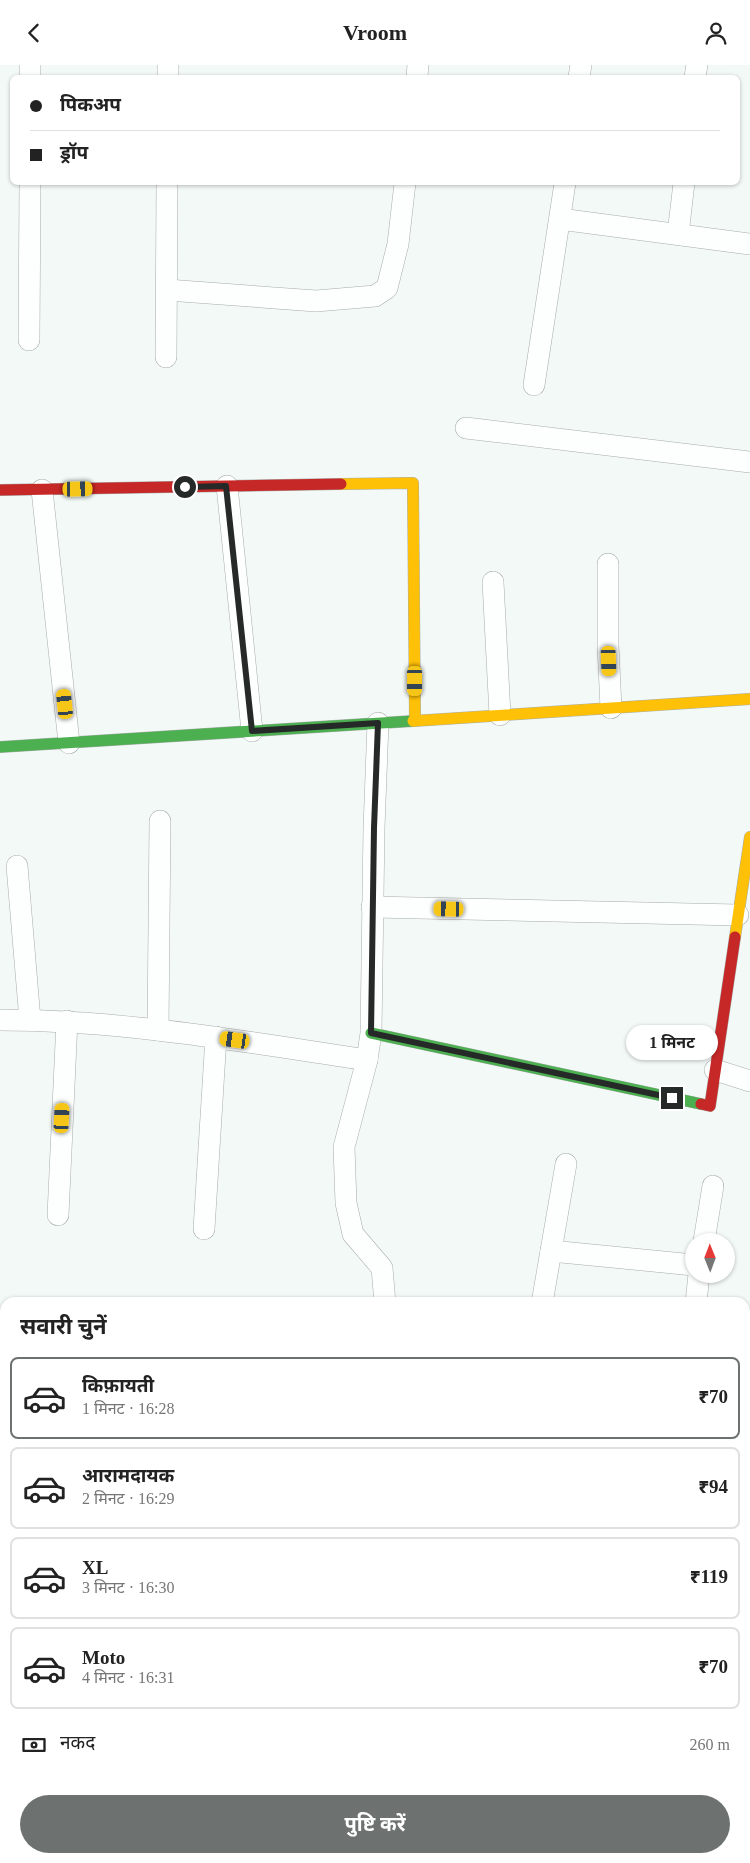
<!DOCTYPE html>
<html lang="hi">
<meta charset="utf-8">
<style>
:root{--surface:#fff;--page:#f2f2f2;--text:#222;--muted:#767676;--line:#e0e0e0;--accent:#6d7270}
body{margin:0;font-family:"Times New Roman","Noto Sans Devanagari",serif;background:var(--page);color:var(--text);height:100vh;display:flex;flex-direction:column;font-size:19px;white-space:nowrap}
*{box-sizing:border-box;margin:0}
p{font-size:16px;color:var(--muted)}
.icon{flex:none;width:28px;height:28px;fill:none;stroke:currentColor;stroke-width:2;stroke-linecap:round;stroke-linejoin:round}
.map{position:relative;flex:1;overflow:hidden}
.side{position:absolute;left:0px;top:1232px;width:750px;height:566px;display:flex;flex-direction:column;background:var(--surface);border-radius:15px 15px 0 0;box-shadow:0 1px 4px #0004}
.side>*{flex:none}
.top-card{position:absolute;left:10px;top:10px;width:730px;height:110px;border-radius:8px;box-shadow:0 1px 4px #0004;display:grid;align-content:center;height:110px;padding:0 20px;background:var(--surface)}
.needle{width:32px;rotate:359deg}
.controls{position:absolute;left:685px;top:1168px;display:grid;gap:10px}
.controls a{display:grid;place-items:center;width:50px;height:50px;border-radius:50%;background:var(--surface);box-shadow:0 1px 4px #0004;font-size:25px}
.end{position:absolute;width:22px;height:22px;margin:-11px;border:6px solid #252928;background:#fff;box-shadow:0 0 0 2px #fff}
.from{border-radius:50%}
.bubble{position:absolute;height:35px;border-radius:18px;background:var(--surface);box-shadow:0 1px 4px #0004;font-size:16px;font-weight:700;line-height:35px;text-align:center}
.car{position:absolute;width:15px;height:30px;margin:-15px -8px;border-radius:6px;box-shadow:0 0 4px 1px #0007;background:linear-gradient(#f5c518 24%,#345 0 40%,#f5c518 0 76%,#345 0 86%,#f5c518 0)}
.top-card b{display:flex;align-items:center;gap:18px;height:48px;font-size:19px}
.top-card b+b{border-top:1px solid var(--line)}
.top-card i{width:12px;height:12px;background:var(--text)}
ul{padding:0;list-style:none}
li{display:flex;align-items:center;gap:15px;height:82px;margin:0 10px 8px;padding:0 10px;border:2px solid var(--line);border-radius:8px}
li div{flex:1}
li b{display:block;font-size:19px}
li em{font-style:normal;font-weight:700}
li.on{border-color:var(--accent)}
li>.icon{width:45px;height:45px;stroke-width:1.5}
h2{padding:0 20px;font-size:22px;line-height:60px}
.pay{display:flex;align-items:center;gap:12px;height:55px;padding:0 20px;font-size:19px}
.pay p{margin-inline-start:auto}
.action{display:flex;gap:10px;margin-top:auto;padding:10px 20px}
.action a{flex:1;height:58px;border-radius:30px;background:var(--accent);color:#fff;font-size:20px;font-weight:700;line-height:58px;text-align:center}
header{display:flex;justify-content:space-between;align-items:center;height:65px;padding:0 20px;background:var(--surface);font-size:22px;font-weight:700}
.map>svg:first-child{display:block}
.lines{fill:none;stroke-linecap:round;stroke-linejoin:round}
.street-casing{stroke:#a8adab;stroke-width:22}
.fast-casing{stroke:#a8adab;stroke-width:12}
.slow-casing{stroke:#a8adab;stroke-width:12}
.jam-casing{stroke:#a8adab;stroke-width:12}
.street{stroke:#fdfefe;stroke-width:21}
.fast{stroke:#4caf50;stroke-width:11}
.slow{stroke:#ffc107;stroke-width:11}
.jam{stroke:#c62828;stroke-width:11}
.route{stroke:#252928;stroke-width:6}
</style>
<header><svg class="icon" aria-label="back" viewBox="0 0 24 24"><path d="M15 5l-7 7 7 7"/></svg>Vroom<svg class="icon" aria-label="person" viewBox="0 0 24 24"><circle cx="12" cy="8" r="4"/><path d="M4 21q1-7 8-7t8 7"/></svg></header>
<div class="map">
<svg width="750" height="1798" viewBox="0 0 750 1798">
<rect width="100%" height="100%" fill="#f3f9f6"/>
<g class="lines">
<defs>
<g id="street">
<polyline points="30,12 30,0"/>
<polyline points="168,12 168,0"/>
<polyline points="417,12 418,0"/>
<polyline points="579,12 581,0"/>
<polyline points="695,12 697,0"/>
<polyline points="560,154 750,179"/>
<polyline points="678,169 684,118"/>
<polyline points="167,225 316,236 375,231 387,223 398,179 405,118"/>
<polyline points="29,275 30,118"/>
<polyline points="166,292 167,118"/>
<polyline points="534,320 565,118"/>
<polyline points="466,363 750,397"/>
<polyline points="227,421 252,666"/>
<polyline points="42,425 69,678"/>
<polyline points="608,499 608,580 611,643"/>
<polyline points="493,517 500,650"/>
<polyline points="378,658 374,763 371,968 367,995 344,1082 346,1138 353,1169 382,1203 385,1238"/>
<polyline points="17,801 30,955"/>
<polyline points="372,842 738,850"/>
<path d="M0 955C124 955 246 977 367 995"/>
<polyline points="158,965 160,756"/>
<polyline points="715,1005 750,1016"/>
<polyline points="58,1150 67,956"/>
<polyline points="204,1164 216,972"/>
<polyline points="704,1176 713,1121"/>
<polyline points="551,1186 694,1200"/>
<polyline points="542,1238 566,1099"/>
<polyline points="696,1238 699,1209"/>
<polyline points="0,1276 5,1276"/>
<polyline points="0,1363 5,1368"/>
<polyline points="0,1412 5,1416"/>
<polyline points="745,1471 750,1472"/>
<polyline points="0,1729 5,1731"/>
<polyline points="116,1794 124,1798"/>
<polyline points="220,1794 221,1798"/>
<polyline points="439,1794 444,1798"/>
<polyline points="493,1794 498,1798"/>
<polyline points="78,1798 79,1794"/>
<polyline points="599,1798 600,1794"/>
<polyline points="746,1798 750,1778"/>
</g>
<g id="fast">
<polyline points="0,682 413,656"/>
<polyline points="371,968 701,1039"/>
</g>
<g id="slow">
<polyline points="341,419 413,418 415,656"/>
<polyline points="413,656 750,634"/>
<polyline points="735,872 750,772"/>
</g>
<g id="jam">
<polyline points="0,425 341,419"/>
<polyline points="701,1039 710,1041 735,872"/>
</g>
</defs>
<use href="#street" class="street-casing"/>
<use href="#fast" class="fast-casing"/>
<use href="#slow" class="slow-casing"/>
<use href="#jam" class="jam-casing"/>
<use href="#street" class="street"/>
<use href="#fast" class="fast"/>
<use href="#slow" class="slow"/>
<use href="#jam" class="jam"/>
</g>
<g class="lines">
<polyline class="route" points="185,422 226,421 252,666 378,658 374,763 371,968 672,1033"/>
</g>
</svg>
<div class="controls">
<a><svg class="needle" viewBox="-14 -14 28 28"><path d="M0-13l5 13h-10z" fill="#e53935"/><path d="M0 13l5-13h-10z" fill="#767676"/></svg></a>
</div>
<i class="end from" style="left:185px;top:422px"></i>
<i class="end" style="left:672px;top:1033px"></i>
<div class="bubble" style="left:626px;top:960px;width:92px">1 मिनट</div>
<i class="car" style="left:78px;top:424px;rotate:89deg"></i>
<i class="car" style="left:609px;top:596px;rotate:178deg"></i>
<i class="car" style="left:415px;top:616px;rotate:180deg"></i>
<i class="car" style="left:65px;top:639px;rotate:354deg"></i>
<i class="car" style="left:449px;top:844px;rotate:271deg"></i>
<i class="car" style="left:235px;top:975px;rotate:278deg"></i>
<i class="car" style="left:62px;top:1053px;rotate:3deg"></i>
<div class="top-card">
<b><i class="from"></i>पिकअप</b>
<b><i></i>ड्रॉप</b>
</div>
<section class="side">
<h2>सवारी चुनें</h2>
<ul>
<li class="on"><svg class="icon" aria-label="car" viewBox="0 0 24 24"><path d="M5 17H2v-5l4-1 3-4h7l3 4 3 1v5h-3M9 17h6M6 11h13"/><circle cx="7" cy="17" r="2"/><circle cx="17" cy="17" r="2"/></svg><div><b>किफ़ायती</b><p>1 मिनट · 16:28</p></div><em>₹70</em></li>
<li><svg class="icon" aria-label="car" viewBox="0 0 24 24"><path d="M5 17H2v-5l4-1 3-4h7l3 4 3 1v5h-3M9 17h6M6 11h13"/><circle cx="7" cy="17" r="2"/><circle cx="17" cy="17" r="2"/></svg><div><b>आरामदायक</b><p>2 मिनट · 16:29</p></div><em>₹94</em></li>
<li><svg class="icon" aria-label="car" viewBox="0 0 24 24"><path d="M5 17H2v-5l4-1 3-4h7l3 4 3 1v5h-3M9 17h6M6 11h13"/><circle cx="7" cy="17" r="2"/><circle cx="17" cy="17" r="2"/></svg><div><b>XL</b><p>3 मिनट · 16:30</p></div><em>₹119</em></li>
<li><svg class="icon" aria-label="car" viewBox="0 0 24 24"><path d="M5 17H2v-5l4-1 3-4h7l3 4 3 1v5h-3M9 17h6M6 11h13"/><circle cx="7" cy="17" r="2"/><circle cx="17" cy="17" r="2"/></svg><div><b>Moto</b><p>4 मिनट · 16:31</p></div><em>₹70</em></li>
</ul>
<div class="pay"><svg class="icon" aria-label="cash" viewBox="0 0 24 24"><path d="M3 7h18v10H3z"/><circle cx="12" cy="12" r="2"/></svg>नकद<p>260 m</p></div>
<div class="action"><a>पुष्टि करें</a></div>
</section>
</div>
